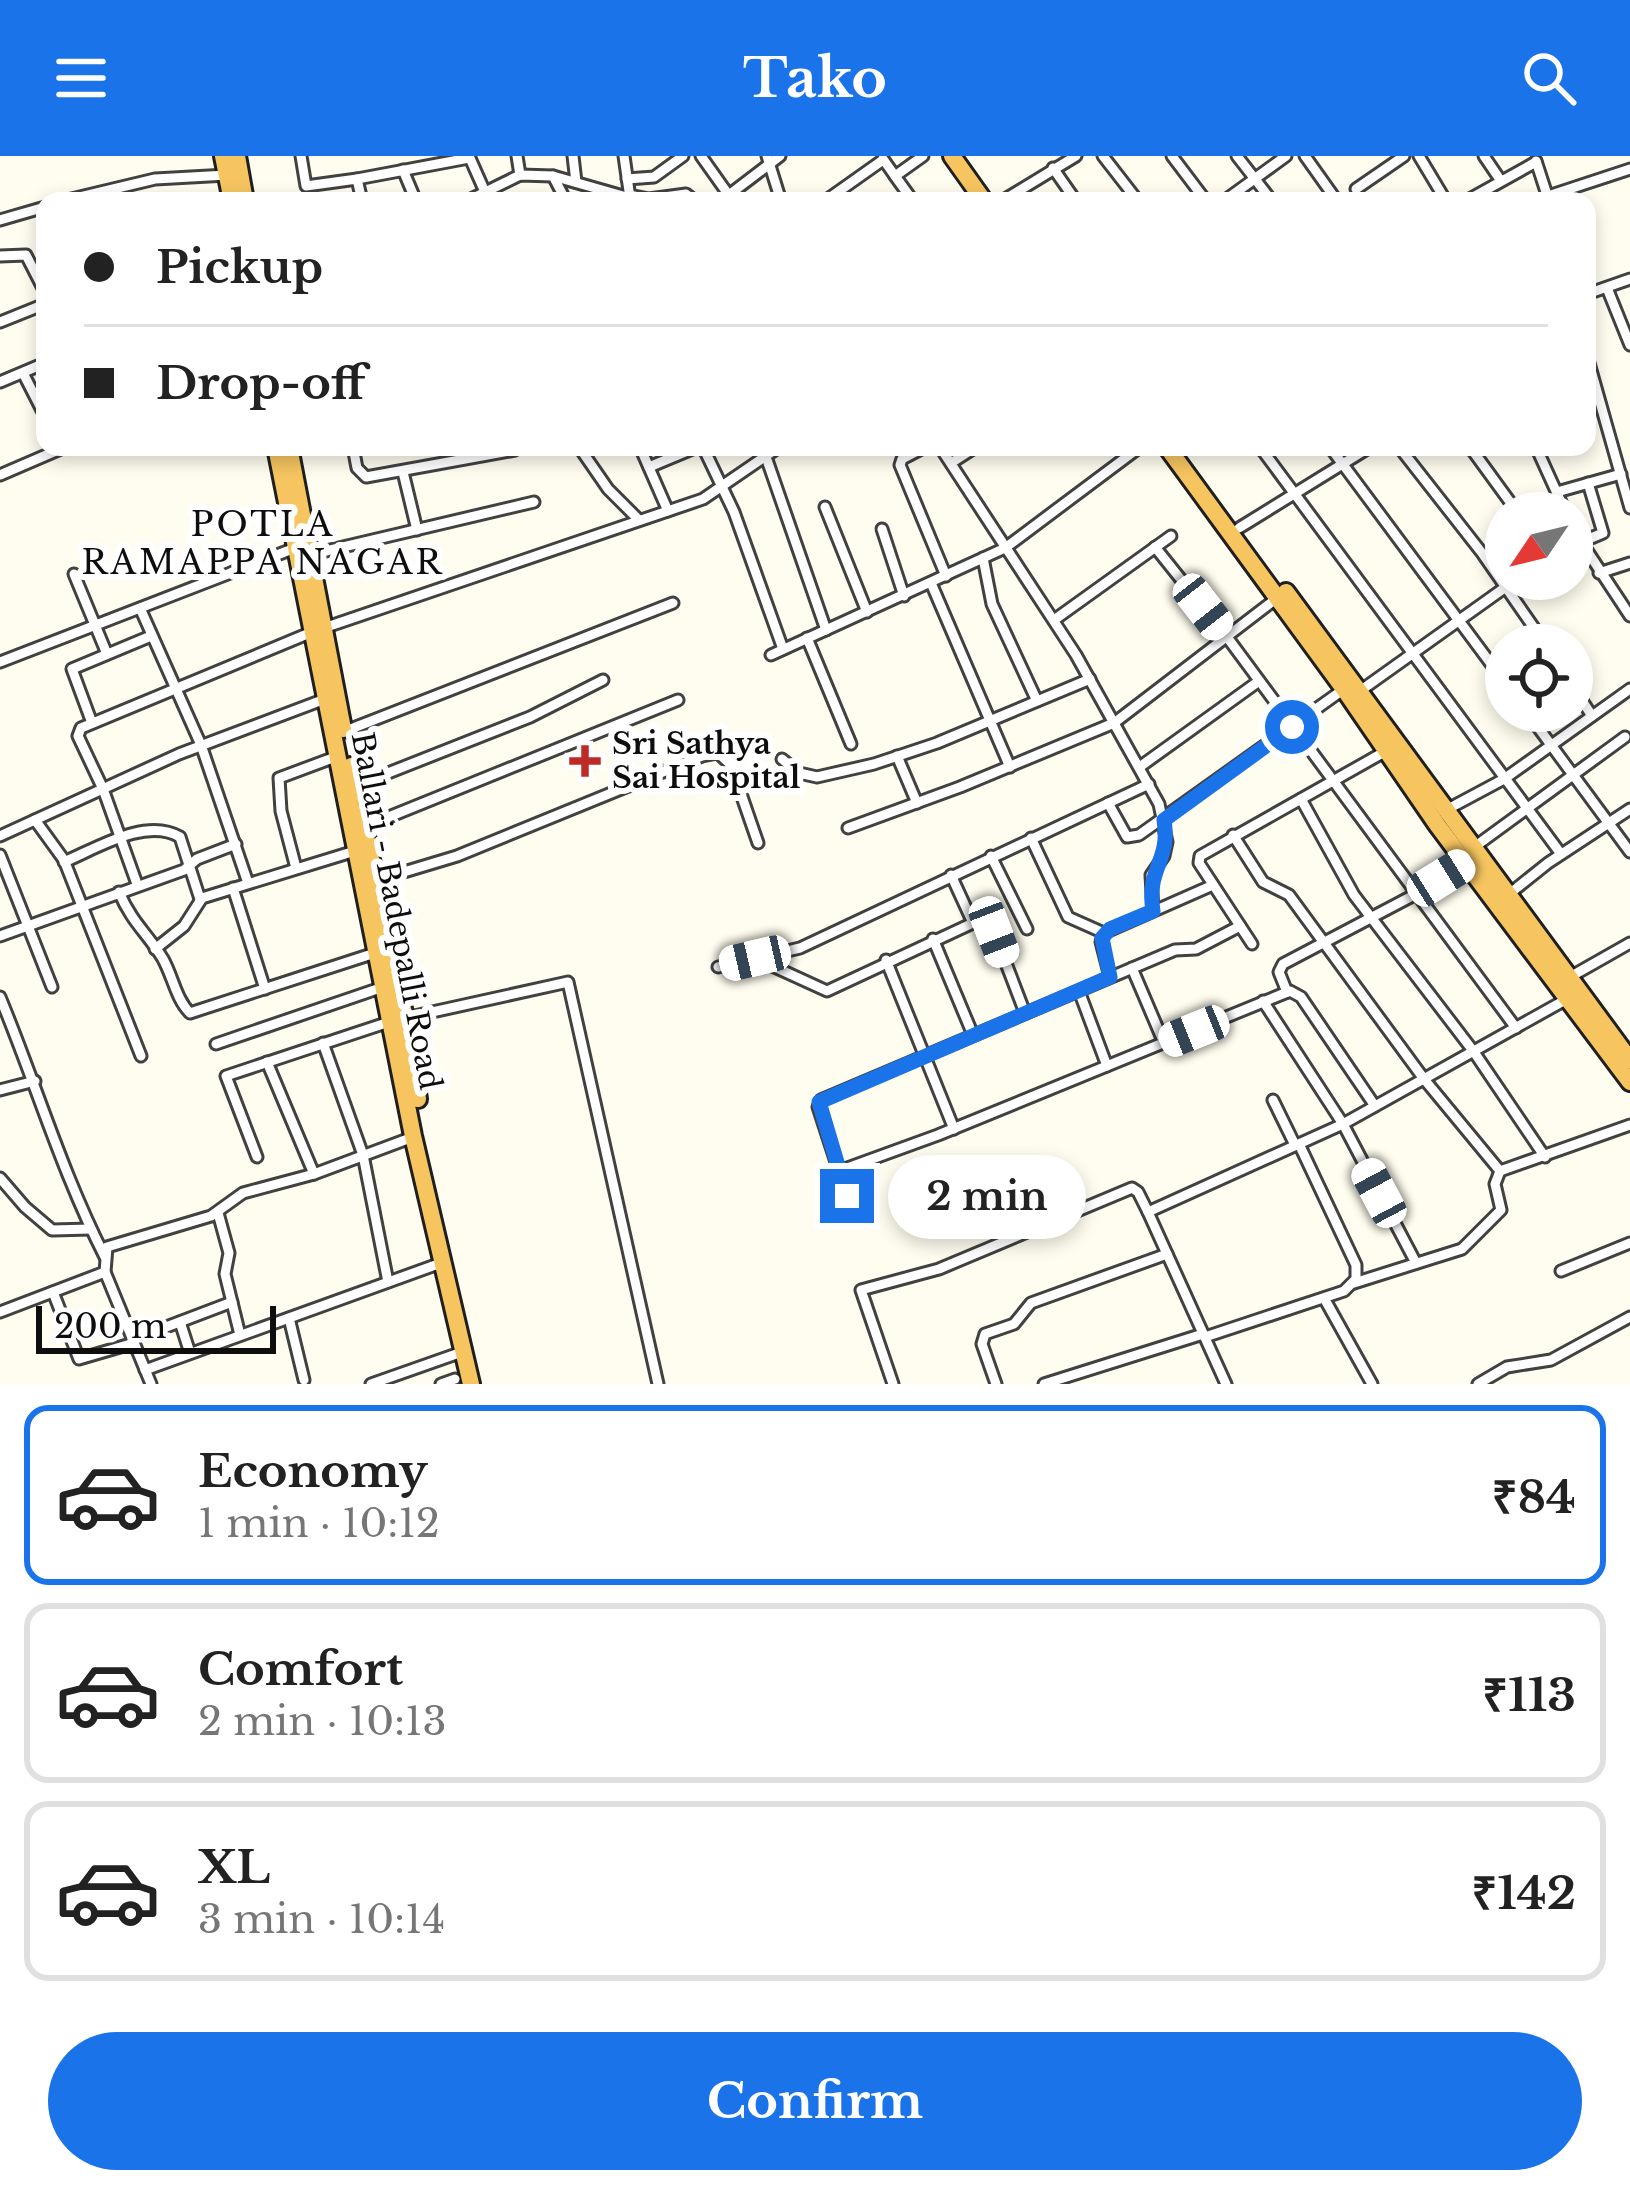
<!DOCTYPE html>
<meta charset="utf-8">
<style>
:root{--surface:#fff;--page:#f2f2f2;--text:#222;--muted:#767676;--line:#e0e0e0;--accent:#1a73e8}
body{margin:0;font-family:"Libre Baskerville",serif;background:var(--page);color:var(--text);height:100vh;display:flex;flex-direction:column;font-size:45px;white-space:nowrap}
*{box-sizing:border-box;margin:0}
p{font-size:39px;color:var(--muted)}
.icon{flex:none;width:66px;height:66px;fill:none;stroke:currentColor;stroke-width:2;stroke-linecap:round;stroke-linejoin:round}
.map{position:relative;height:1228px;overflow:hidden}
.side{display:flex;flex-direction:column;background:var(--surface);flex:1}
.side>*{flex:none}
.banner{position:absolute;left:36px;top:36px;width:1560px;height:264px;border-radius:24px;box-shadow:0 6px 18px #0003;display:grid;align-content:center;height:264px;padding:0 48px;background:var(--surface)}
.needle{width:78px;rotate:235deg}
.buttons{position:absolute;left:1485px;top:336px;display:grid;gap:24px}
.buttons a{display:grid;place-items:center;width:108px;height:108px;border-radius:50%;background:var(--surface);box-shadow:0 6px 18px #0003;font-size:60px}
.scale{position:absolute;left:36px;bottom:30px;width:240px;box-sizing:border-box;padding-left:12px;border:6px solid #0e0e0e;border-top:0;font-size:33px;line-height:42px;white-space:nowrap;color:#0e0e0e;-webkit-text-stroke:9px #fff;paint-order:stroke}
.end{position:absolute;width:54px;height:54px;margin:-27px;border:15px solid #1a73e8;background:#fff;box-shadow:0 0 0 6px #fff}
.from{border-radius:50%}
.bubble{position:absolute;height:84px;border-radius:42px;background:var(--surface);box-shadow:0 6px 18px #0003;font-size:39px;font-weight:700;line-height:84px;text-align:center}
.car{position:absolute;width:36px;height:72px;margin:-36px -18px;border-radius:15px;box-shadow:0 0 9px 3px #0007;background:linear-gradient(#fff 24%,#345 0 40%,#fff 0 76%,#345 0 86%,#fff 0)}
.banner b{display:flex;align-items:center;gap:42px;height:114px;font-size:45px}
.banner b+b{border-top:3px solid var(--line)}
.banner i{width:30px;height:30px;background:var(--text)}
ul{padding:21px 0 0;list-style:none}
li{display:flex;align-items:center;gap:36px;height:180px;margin:0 24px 18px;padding:0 24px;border:6px solid var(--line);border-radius:24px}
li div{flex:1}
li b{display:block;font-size:45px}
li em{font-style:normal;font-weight:700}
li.active{border-color:var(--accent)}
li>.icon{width:108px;height:108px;stroke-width:1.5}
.primary-button{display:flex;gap:24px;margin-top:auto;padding:24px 48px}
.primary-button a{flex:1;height:138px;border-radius:72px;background:var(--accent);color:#fff;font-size:48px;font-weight:700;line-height:138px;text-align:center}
header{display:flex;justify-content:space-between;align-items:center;height:156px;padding:0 48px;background:var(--accent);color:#fff;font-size:54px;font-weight:700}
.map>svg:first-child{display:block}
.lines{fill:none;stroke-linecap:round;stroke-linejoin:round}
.minor-casing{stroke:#414141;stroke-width:15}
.trunk-casing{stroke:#1f1f1f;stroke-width:22}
.minor{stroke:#fff;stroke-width:9}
.trunk{stroke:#f6c560;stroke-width:16}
.route{stroke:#1a73e8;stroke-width:15}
.poi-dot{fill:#be2a26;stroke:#fff;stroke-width:4.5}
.labels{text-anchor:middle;stroke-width:12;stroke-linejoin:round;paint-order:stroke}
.poi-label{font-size:30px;font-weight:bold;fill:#0e0e0e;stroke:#fff;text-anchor:start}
.street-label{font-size:30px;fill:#0e0e0e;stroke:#fff}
.neighbourhood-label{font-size:33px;letter-spacing:3px;fill:#0e0e0e;stroke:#fff}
</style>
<header><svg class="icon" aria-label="menu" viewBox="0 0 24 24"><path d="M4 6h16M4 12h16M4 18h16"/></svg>Tako<svg class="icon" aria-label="search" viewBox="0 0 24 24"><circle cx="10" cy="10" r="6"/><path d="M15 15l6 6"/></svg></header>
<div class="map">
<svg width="1630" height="1228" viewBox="0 0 1630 1228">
<rect width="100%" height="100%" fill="#fffdef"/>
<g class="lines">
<defs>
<g id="minor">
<polyline points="301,0 306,30 357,23 362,45"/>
<polyline points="469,0 489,45"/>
<polyline points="517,0 520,19"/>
<polyline points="573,0 576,26"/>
<polyline points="701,0 728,38"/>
<polyline points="767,0 781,45"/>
<polyline points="1103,0 1138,45"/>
<polyline points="1172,0 1206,45"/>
<polyline points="1237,0 1272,45"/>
<polyline points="1305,0 1337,45"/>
<polyline points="1419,0 1446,45"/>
<polyline points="1484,0 1501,25"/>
<polyline points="883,3 895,20 923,0"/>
<polyline points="1536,5 1549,45"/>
<polyline points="1053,12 1076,45"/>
<polyline points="403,14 416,45"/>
<polyline points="553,20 566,45"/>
<polyline points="895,20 913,45"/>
<polyline points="357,23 469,2"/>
<polyline points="627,23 654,21 683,0"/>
<polyline points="1356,33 1404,0"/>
<polyline points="629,39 649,43 686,38 695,45"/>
<polyline points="1548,40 1630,13"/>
<polyline points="63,45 155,23 227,19"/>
<polyline points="467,45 520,19 553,20 630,42 624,0"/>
<polyline points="721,45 780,0"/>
<polyline points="825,45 883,4"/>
<polyline points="1002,45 1076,0"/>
<polyline points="1224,45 1286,0"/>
<polyline points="1466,45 1536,6"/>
<polyline points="0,64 45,51"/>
<polyline points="0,100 26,99 45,136"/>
<polyline points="1607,132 1630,189"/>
<polyline points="1587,138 1630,123"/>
<polyline points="0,166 45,148"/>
<polyline points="1587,200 1630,352"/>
<polyline points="23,217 45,260"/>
<polyline points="0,226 45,207"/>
<polyline points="353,291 357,312 366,321 515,294"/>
<polyline points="579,291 608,333 638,363"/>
<polyline points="640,291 668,355"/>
<polyline points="703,291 734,356 783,493"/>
<polyline points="925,291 902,303 900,309 946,420"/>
<polyline points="940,291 1076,499 1159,648 1167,686 1164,700 1151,719 1153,755"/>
<polyline points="1260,291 1561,698"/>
<polyline points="1330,291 1506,528"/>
<polyline points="1399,291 1482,397 1546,489"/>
<polyline points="1470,291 1518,357"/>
<polyline points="1536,291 1566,357"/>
<polyline points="766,301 826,474"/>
<polyline points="951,307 976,291"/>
<polyline points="649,311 697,291"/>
<polyline points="403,316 417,374"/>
<polyline points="0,319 65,291"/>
<polyline points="1557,336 1621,318"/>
<polyline points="825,351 867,456"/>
<polyline points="1239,372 1370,291"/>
<polyline points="1572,372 1630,460"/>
<polyline points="882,373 904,440"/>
<polyline points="1579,387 1603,377 1588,327"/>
<polyline points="1155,391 1227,481 1516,872"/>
<polyline points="309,399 534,346"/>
<polyline points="983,402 992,448 1037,545"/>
<polyline points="1599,417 1630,407"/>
<polyline points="74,418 107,498"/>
<polyline points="931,427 1010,611"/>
<polyline points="140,452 201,589 248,727"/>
<polyline points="1054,464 1171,380"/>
<polyline points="807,482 851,588"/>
<polyline points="771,499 1005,392 1140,291"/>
<polyline points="0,506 295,392"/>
<polyline points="1572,529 1592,560"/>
<polyline points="1360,535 1517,423"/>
<polyline points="1526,555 1630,696"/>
<polyline points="92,567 72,513 151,480"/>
<polyline points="343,576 673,447"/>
<polyline points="897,600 917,647"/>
<polyline points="782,603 799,617 817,621 874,608 937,587 1090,523"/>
<polyline points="1141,610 1259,525"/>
<polyline points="355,630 530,561 603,524"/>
<polyline points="1301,643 1354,739 1474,896 1545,1001"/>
<polyline points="1108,647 1127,681 1139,679 1344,533"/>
<polyline points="1446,654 1504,623 1630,533"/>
<polyline points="35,664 64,704 141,900"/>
<polyline points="364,671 678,544"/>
<polyline points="848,672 960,631 1114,567 1277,442"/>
<polyline points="1233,679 1263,726 1289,739 1424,923 1500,1015 1630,969"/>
<polyline points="0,680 179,598 325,543"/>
<polyline points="1031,682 1068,761 1104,777"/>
<polyline points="1473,692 1625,581"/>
<polyline points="0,699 52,831"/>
<polyline points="991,700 1027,773"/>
<path d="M64 706C97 692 146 661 180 681L200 743"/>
<polyline points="296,712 281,655 279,622 338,600"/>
<polyline points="374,725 457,700 702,600 718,597 731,609 758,687"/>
<polyline points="137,728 103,633 78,580 81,572 312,476 703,343 779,291"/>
<polyline points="233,732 265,833"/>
<path d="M119 736C132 767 148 778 163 803 173 821 176 843 190 857L378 796"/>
<polyline points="1508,739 1548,707 1630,653"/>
<polyline points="994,776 1025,857"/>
<polyline points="0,780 184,714 197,703 236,688"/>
<polyline points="933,783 973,879"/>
<polyline points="1252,788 1199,707 1200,700 1386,595"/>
<polyline points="155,793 184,770 202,742 355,695"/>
<polyline points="755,802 827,835 973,767 951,719"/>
<polyline points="886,804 954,973"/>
<polyline points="718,811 800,792 1149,628"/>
<polyline points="1132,812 1164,887"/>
<polyline points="1110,821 1101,786 1104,777 1213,729"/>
<polyline points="1570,821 1630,787"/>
<polyline points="1079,835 1107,910"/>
<polyline points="1287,836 1279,816 1283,808 1416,738 1465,706"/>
<path d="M0 841C36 928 62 1017 105 1101"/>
<polyline points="1263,845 1343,968 1416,1107"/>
<polyline points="405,862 568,826 658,1228"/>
<polyline points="323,887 363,999 388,1126"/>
<polyline points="216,888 386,830"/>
<polyline points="267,906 314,1018"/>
<polyline points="0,934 35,925"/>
<polyline points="1273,944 1295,989"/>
<polyline points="257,1001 226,920 389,866"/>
<polyline points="839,1015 938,979 1290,835 1301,841 1375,950"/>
<polyline points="0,1022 25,1051 52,1074 91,1073"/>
<polyline points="847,1040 818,951 821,944 1175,794 1196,793 1240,770"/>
<polyline points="1148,1056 1343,968 1567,843"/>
<polyline points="218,1057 229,1097 225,1118 240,1179"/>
<polyline points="1561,1115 1630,1087"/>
<polyline points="1354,1127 1462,1093 1501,1054 1495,1028 1500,1015"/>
<polyline points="53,1136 79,1203 134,1187"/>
<polyline points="1324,1142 1372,1228"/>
<polyline points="0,1156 105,1116"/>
<polyline points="289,1162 304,1224"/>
<polyline points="180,1166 190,1197"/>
<polyline points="153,1176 232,1146"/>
<polyline points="1205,1181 1344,1135 1356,1123 1356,1109 1299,988"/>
<polyline points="145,1214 441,1107"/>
<polyline points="151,1228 105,1116 107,1091 211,1060 243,1037 314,1018 413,981"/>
<polyline points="371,1228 462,1196"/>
<polyline points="441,1228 455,1223"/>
<polyline points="893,1228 861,1134 939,1113 1132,1032 1138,1036 1148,1056 1226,1228"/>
<polyline points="996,1228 982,1188 985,1178 1014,1168 1031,1147 1167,1098"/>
<polyline points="1044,1228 1203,1178"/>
<polyline points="1478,1228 1507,1211 1551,1204 1630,1161"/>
</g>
<g id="trunk">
<polyline points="223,0 232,45"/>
<polyline points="237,0 245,45"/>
<polyline points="952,0 984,45"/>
<polyline points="276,291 413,980 471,1228"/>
<polyline points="289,291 343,573"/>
<polyline points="1167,291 1344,533 1438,670 1630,926"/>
<polyline points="1286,436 1630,904"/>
<polyline points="351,610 405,862 418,943"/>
</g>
</defs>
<use href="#minor" class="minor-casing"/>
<use href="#trunk" class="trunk-casing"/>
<use href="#minor" class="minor"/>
<use href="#trunk" class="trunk"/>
</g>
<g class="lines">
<path class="route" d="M847 1040 819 946 1110 821 1102 782 1110 773 1153 755C1146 712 1171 705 1164 664L1292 571"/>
</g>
<path class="poi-dot" d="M579 587h12v12h12v12h-12v12h-12v-12h-12v-12h12z"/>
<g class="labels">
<g class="poi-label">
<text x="612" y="598">Sri Sathya<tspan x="612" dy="34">Sai Hospital</tspan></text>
</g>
<g class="street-label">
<text transform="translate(396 755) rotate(79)" y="10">Ballari - Badepalli Road</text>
</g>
<g class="neighbourhood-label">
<text x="263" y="380">POTLA<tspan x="263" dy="38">RAMAPPA NAGAR</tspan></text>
</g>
</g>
</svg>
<div class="buttons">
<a><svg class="needle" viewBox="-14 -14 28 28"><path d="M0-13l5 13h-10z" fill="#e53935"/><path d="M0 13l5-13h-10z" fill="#767676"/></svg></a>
<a><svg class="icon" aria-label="locate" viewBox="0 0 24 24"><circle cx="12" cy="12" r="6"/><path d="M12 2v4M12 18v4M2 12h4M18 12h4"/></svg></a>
</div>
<div class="scale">200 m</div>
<i class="end from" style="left:1292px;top:571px"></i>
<i class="end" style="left:847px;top:1040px"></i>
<div class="bubble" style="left:888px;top:999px;width:198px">2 min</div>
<i class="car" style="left:1203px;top:451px;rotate:142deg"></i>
<i class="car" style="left:1441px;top:722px;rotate:58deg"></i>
<i class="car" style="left:994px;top:776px;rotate:159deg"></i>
<i class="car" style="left:755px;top:802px;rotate:257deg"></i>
<i class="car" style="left:1194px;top:875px;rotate:248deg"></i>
<i class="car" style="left:1379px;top:1037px;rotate:332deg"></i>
<div class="banner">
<b><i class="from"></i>Pickup</b>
<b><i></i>Drop-off</b>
</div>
</div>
<section class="side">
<ul>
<li class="active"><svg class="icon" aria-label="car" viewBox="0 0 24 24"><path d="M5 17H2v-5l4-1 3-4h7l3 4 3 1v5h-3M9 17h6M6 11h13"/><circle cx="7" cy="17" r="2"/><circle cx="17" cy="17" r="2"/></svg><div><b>Economy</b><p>1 min · 10:12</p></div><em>₹84</em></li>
<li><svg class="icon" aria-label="car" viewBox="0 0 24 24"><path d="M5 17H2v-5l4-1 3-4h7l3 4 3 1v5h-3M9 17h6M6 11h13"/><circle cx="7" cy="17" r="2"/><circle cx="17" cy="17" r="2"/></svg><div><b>Comfort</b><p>2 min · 10:13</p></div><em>₹113</em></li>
<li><svg class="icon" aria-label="car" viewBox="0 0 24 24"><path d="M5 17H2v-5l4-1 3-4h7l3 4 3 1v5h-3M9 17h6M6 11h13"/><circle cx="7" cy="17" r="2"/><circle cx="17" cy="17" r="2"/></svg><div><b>XL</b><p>3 min · 10:14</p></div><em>₹142</em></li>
</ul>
<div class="primary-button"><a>Confirm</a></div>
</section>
